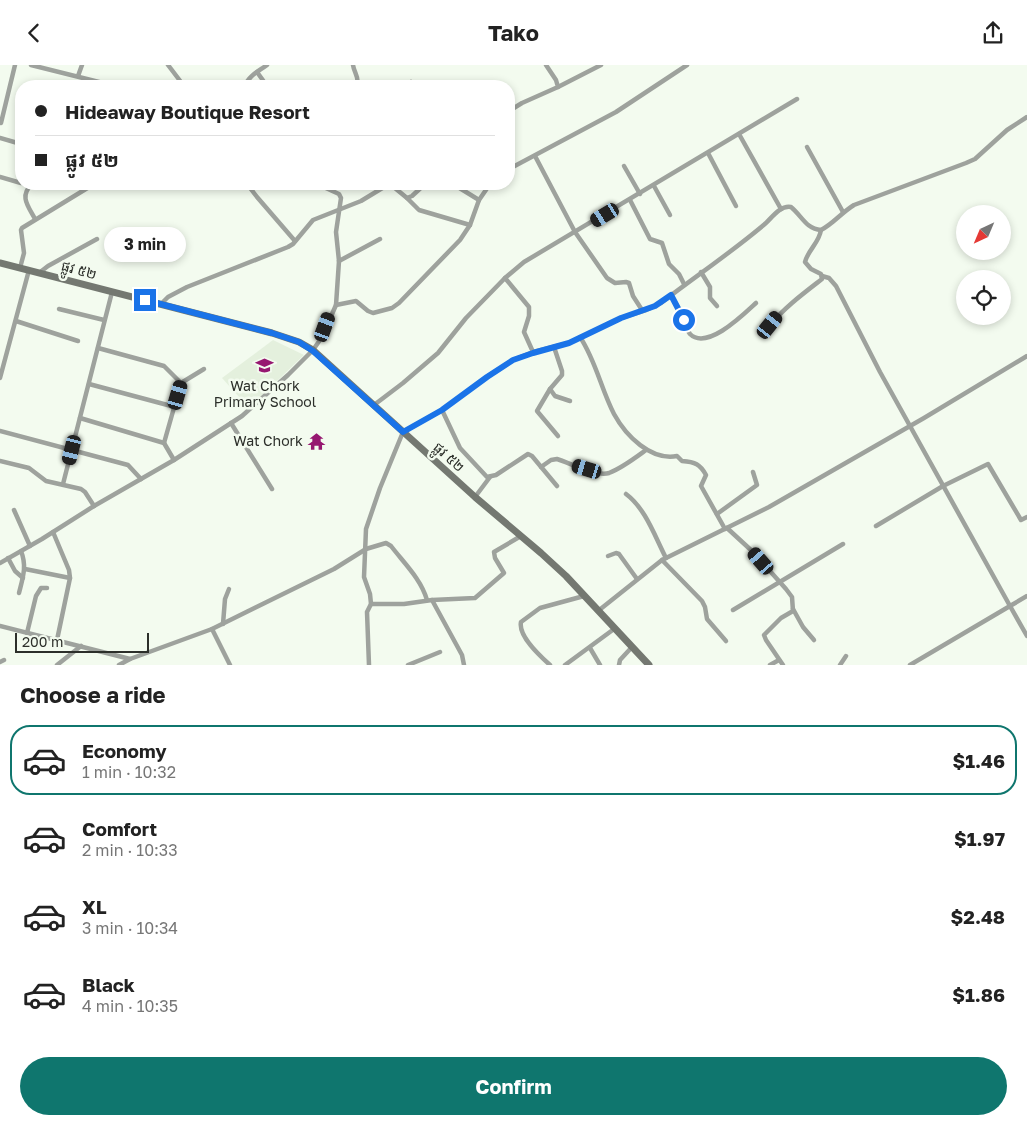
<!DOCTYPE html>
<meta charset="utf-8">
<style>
:root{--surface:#fff;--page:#f2f2f2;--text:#222;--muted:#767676;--line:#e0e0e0;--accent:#0f766e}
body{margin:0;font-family:"Golos Text","Noto Sans Khmer",sans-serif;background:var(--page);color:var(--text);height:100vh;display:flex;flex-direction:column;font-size:19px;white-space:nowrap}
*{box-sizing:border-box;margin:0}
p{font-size:16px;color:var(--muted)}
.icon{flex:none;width:28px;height:28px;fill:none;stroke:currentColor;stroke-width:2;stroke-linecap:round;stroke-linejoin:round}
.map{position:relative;height:600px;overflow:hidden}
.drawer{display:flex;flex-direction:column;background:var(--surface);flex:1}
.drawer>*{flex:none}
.hud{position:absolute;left:15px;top:15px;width:500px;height:110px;border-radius:20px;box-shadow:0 2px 8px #0003;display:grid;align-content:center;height:110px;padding:0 20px;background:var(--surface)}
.needle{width:32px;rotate:224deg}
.buttons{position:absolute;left:956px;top:140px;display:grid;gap:10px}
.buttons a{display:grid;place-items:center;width:55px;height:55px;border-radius:50%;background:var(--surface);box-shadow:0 2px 8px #0003;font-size:25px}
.scale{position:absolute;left:15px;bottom:12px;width:134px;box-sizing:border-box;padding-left:5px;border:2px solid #2c2f2a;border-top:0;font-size:14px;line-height:18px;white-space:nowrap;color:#2c2f2a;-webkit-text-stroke:4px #f3fbef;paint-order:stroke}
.end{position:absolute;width:22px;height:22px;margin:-11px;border:6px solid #1a73e8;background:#fff;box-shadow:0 0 0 2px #fff}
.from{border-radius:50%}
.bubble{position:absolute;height:35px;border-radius:18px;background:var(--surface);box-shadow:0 2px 8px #0003;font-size:16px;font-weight:700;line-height:35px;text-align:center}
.car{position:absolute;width:15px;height:30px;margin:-15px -8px;border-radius:6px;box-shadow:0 0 4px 1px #0007;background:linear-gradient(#222 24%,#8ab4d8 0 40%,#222 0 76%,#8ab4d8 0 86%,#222 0)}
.hud b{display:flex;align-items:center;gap:18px;height:48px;font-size:19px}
.hud b+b{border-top:1px solid var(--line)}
.hud i{width:12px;height:12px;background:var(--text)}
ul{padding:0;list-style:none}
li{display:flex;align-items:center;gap:15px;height:70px;margin:0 10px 8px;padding:0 10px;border:2px solid transparent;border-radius:20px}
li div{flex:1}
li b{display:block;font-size:19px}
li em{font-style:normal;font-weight:700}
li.current{border-color:var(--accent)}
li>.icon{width:45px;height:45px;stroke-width:1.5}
h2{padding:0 20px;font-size:22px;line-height:60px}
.primary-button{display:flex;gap:10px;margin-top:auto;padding:10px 20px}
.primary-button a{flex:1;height:58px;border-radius:30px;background:var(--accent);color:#fff;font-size:20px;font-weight:700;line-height:58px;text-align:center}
header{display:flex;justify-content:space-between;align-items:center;height:65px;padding:0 20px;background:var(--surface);font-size:22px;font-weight:700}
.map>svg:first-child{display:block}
.built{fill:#e4f0dd}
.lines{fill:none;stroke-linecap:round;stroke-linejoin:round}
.street{stroke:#9ea29d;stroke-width:4.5}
.secondary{stroke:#747871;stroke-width:7}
.route{stroke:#1a73e8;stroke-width:6}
.labels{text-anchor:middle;stroke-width:5;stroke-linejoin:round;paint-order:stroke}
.street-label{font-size:14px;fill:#2c2f2a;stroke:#f3fbef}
.poi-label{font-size:14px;fill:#2c2f2a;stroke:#f3fbef}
</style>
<header><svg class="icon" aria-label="back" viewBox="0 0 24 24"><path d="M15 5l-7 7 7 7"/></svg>Tako<svg class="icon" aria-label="share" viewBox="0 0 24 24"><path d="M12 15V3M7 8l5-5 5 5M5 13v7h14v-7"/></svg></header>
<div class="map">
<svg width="1027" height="600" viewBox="0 0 1027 600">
<rect width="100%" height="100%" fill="#f3fbef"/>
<polygon class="built" points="273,275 304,290 249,343 222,313"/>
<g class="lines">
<g class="street">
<polyline points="31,0 115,21"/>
<polyline points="168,0 184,21"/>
<path d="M353 0C354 8 360 13 357 21"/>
<polyline points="257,7 267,21"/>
<polyline points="78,11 82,0"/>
<path d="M245 21C248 11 259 6 267 0"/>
<polyline points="407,21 411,17"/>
<polyline points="558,22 601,0"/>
<polyline points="509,46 522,38 558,22 556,15 546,0"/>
<polyline points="1,58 15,0"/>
<polyline points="739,69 781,144"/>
<polyline points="0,73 21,79"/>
<polyline points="807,82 843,147"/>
<polyline points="708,88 736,141"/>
<polyline points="535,91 575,167 607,213 615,218 626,217 629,218 633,231 642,245"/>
<polyline points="624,101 640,129"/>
<polyline points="509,104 616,47 687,0"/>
<polyline points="0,112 21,118"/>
<path d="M32 119C19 131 28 141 35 154"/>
<polyline points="247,119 257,132 295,176"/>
<polyline points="390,119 407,133 412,131 425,119"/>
<polyline points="453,119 479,135"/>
<polyline points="654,121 670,150"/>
<polyline points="407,133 419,145 470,160"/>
<polyline points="630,135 650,174 662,178 669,199 679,209 684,219"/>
<polyline points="339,196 380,174"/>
<polyline points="20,203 24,188 21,165 22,163 94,119"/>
<polyline points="701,207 710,222 710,233 717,241"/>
<polyline points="39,208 48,201 97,174"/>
<polyline points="822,211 829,213 836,221 880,307 1010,541 1027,531"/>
<polyline points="505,213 529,242 529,251 524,267 533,287"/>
<path d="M671 230C675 238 681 246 684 254 686 260 686 264 690 269 707 286 744 249 756 238"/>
<polyline points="161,239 168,232 187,222 288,182 293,179 313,155 361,136 389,119"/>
<polyline points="336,240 356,236 368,246 373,248 392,243 399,238 460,175 470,160 479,135 490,119"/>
<polyline points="59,244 104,255"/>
<polyline points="16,256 78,276"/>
<path d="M770 260C785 242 804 228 822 214L821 209 811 204 805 197C808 185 819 178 821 165"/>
<path d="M580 272C596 296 601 324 614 349 626 371 651 396 677 391L682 396C695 397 700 399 706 410L701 421 725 464"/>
<polyline points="554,282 562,306 562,310 550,324 555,331 570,336"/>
<polyline points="98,283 164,301 181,318"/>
<polyline points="0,313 29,205"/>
<polyline points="89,319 175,342"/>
<polyline points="550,324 537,346 558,371"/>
<polyline points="374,340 403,318 438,288 466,253 505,213 524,197 797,34"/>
<polyline points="442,345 460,383 487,412 496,410 528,389 532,391 557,421"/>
<polyline points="80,353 164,378 174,395"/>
<polyline points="231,358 272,424"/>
<polyline points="0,366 128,400 141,414"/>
<polyline points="164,378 181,318 204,304"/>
<polyline points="0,396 29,403 46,416 81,424 85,427 94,441"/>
<path d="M541 402 551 395 557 394C570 398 596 412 609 408 622 403 635 393 646 385"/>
<polyline points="63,419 112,227"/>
<path d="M626 429C646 444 655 472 666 493"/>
<polyline points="475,432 490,412"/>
<polyline points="14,445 30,481"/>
<polyline points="717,449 757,420 753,407"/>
<polyline points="876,461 943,421 988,399 1021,455 1027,452"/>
<polyline points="727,463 752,486 786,524 792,532 793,546 781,553 764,570 766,575 783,600"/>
<polyline points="53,467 69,505 70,513 57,575"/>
<polyline points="608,491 616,488 619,489 637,514"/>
<polyline points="8,493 15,506 23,513"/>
<polyline points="662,495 702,536 705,542 707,554 726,576"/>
<polyline points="0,498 42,474 94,441 174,395 242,351 288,310 313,285 322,272 336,240 339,196 336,167 341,133 339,129 317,119"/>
<polyline points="25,504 70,513"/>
<path d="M19 528C23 512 27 501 21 486"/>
<polyline points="432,535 462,590 464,600"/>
<polyline points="371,539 404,539 432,535 475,533 504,508 495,493 494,487 521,471"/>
<polyline points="793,544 803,562 814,575"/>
<polyline points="733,545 843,479"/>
<polyline points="598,546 662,495 769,442 924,353 1027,291"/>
<polyline points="223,559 225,534 229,524"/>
<path d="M0 561 130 594 212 564 334 504 366 484 386 478 391 481C404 498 421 514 427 535"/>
<polyline points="212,564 230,600"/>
<polyline points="27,568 36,531 41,523 47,523"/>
<polyline points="590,583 600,600"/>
<polyline points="0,597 4,595"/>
<polyline points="57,600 81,581"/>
<polyline points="119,600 130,594"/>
<path d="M369 600 367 547 371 539 370 529 364 512 366 464 380 423 403 367 442 345 487 312 513 295 533 287 569 278 621 253 646 245 661 238C696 211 732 187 766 158 773 151 781 140 791 142 802 151 806 164 821 165 833 159 841 148 854 140L966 98 975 94 1007 65 1027 52"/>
<polyline points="408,600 440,587"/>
<path d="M550 600C540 591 518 571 521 557L540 543 584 531"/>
<polyline points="565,600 614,564"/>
<polyline points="619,600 620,595 632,582"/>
<polyline points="770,600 779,595"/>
<polyline points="840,600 846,591"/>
<polyline points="910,600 1010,541 1027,571"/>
</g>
<polyline class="secondary" points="0,198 272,268 299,277 313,285 475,432 541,488 566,511 649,600"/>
</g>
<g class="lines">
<polyline class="route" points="145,235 272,268 299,277 313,286 403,367 442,345 487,312 513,295 533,288 569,278 621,253 655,241 671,230 684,255"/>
</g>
<defs>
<symbol id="school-bare" viewBox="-9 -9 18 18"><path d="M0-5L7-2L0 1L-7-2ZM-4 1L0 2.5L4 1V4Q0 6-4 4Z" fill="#961770" stroke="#f3fbef" stroke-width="2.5" paint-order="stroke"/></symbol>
<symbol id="temple-bare" viewBox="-9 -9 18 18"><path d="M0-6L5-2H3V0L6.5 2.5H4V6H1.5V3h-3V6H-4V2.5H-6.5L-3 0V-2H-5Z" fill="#961770" stroke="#f3fbef" stroke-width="2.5" paint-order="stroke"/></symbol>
</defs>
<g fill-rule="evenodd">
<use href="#school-bare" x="252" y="288" width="25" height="25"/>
<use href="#temple-bare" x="304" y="364" width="25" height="25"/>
</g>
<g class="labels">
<g class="street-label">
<text transform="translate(79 205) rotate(15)" y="5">ផ្លូវ ៥២</text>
<text transform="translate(449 392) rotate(42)" y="5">ផ្លូវ ៥២</text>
</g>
<g class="poi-label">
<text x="265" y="326">Wat Chork<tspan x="265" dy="16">Primary School</tspan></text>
<text x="303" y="381" text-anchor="end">Wat Chork</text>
</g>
</g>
</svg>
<div class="buttons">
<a><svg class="needle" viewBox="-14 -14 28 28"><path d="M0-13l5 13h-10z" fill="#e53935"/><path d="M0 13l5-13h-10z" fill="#767676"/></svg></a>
<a><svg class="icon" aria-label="locate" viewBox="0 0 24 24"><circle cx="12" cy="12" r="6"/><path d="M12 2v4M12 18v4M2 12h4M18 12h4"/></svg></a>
</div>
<div class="scale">200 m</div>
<i class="end from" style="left:684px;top:255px"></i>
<i class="end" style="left:145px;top:235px"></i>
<div class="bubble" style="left:104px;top:162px;width:82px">3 min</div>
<i class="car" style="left:605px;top:150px;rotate:239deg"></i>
<i class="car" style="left:770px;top:260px;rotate:39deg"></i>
<i class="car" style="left:325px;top:262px;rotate:20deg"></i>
<i class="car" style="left:178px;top:330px;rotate:16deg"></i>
<i class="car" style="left:72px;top:385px;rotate:194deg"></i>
<i class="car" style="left:587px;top:404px;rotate:287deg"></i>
<i class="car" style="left:761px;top:496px;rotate:319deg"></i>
<div class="hud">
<b><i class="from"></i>Hideaway Boutique Resort</b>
<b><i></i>ផ្លូវ ៥២</b>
</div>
</div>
<section class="drawer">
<h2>Choose a ride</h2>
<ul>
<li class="current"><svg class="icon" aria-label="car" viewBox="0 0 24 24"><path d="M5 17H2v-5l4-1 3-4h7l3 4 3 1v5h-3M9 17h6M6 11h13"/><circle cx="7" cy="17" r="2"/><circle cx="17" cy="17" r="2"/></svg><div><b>Economy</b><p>1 min · 10:32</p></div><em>$1.46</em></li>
<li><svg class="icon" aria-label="car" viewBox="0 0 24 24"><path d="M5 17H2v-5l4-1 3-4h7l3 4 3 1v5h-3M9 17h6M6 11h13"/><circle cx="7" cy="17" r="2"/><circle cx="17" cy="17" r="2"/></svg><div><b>Comfort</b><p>2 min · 10:33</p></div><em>$1.97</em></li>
<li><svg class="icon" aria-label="car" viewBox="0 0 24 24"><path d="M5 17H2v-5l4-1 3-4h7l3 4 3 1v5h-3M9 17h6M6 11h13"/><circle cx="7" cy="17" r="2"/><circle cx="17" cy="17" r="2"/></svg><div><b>XL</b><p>3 min · 10:34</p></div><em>$2.48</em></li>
<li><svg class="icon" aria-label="car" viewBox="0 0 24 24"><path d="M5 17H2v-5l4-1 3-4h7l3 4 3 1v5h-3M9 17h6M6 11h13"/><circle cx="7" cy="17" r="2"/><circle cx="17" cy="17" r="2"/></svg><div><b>Black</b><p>4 min · 10:35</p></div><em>$1.86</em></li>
</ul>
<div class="primary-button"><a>Confirm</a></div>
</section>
